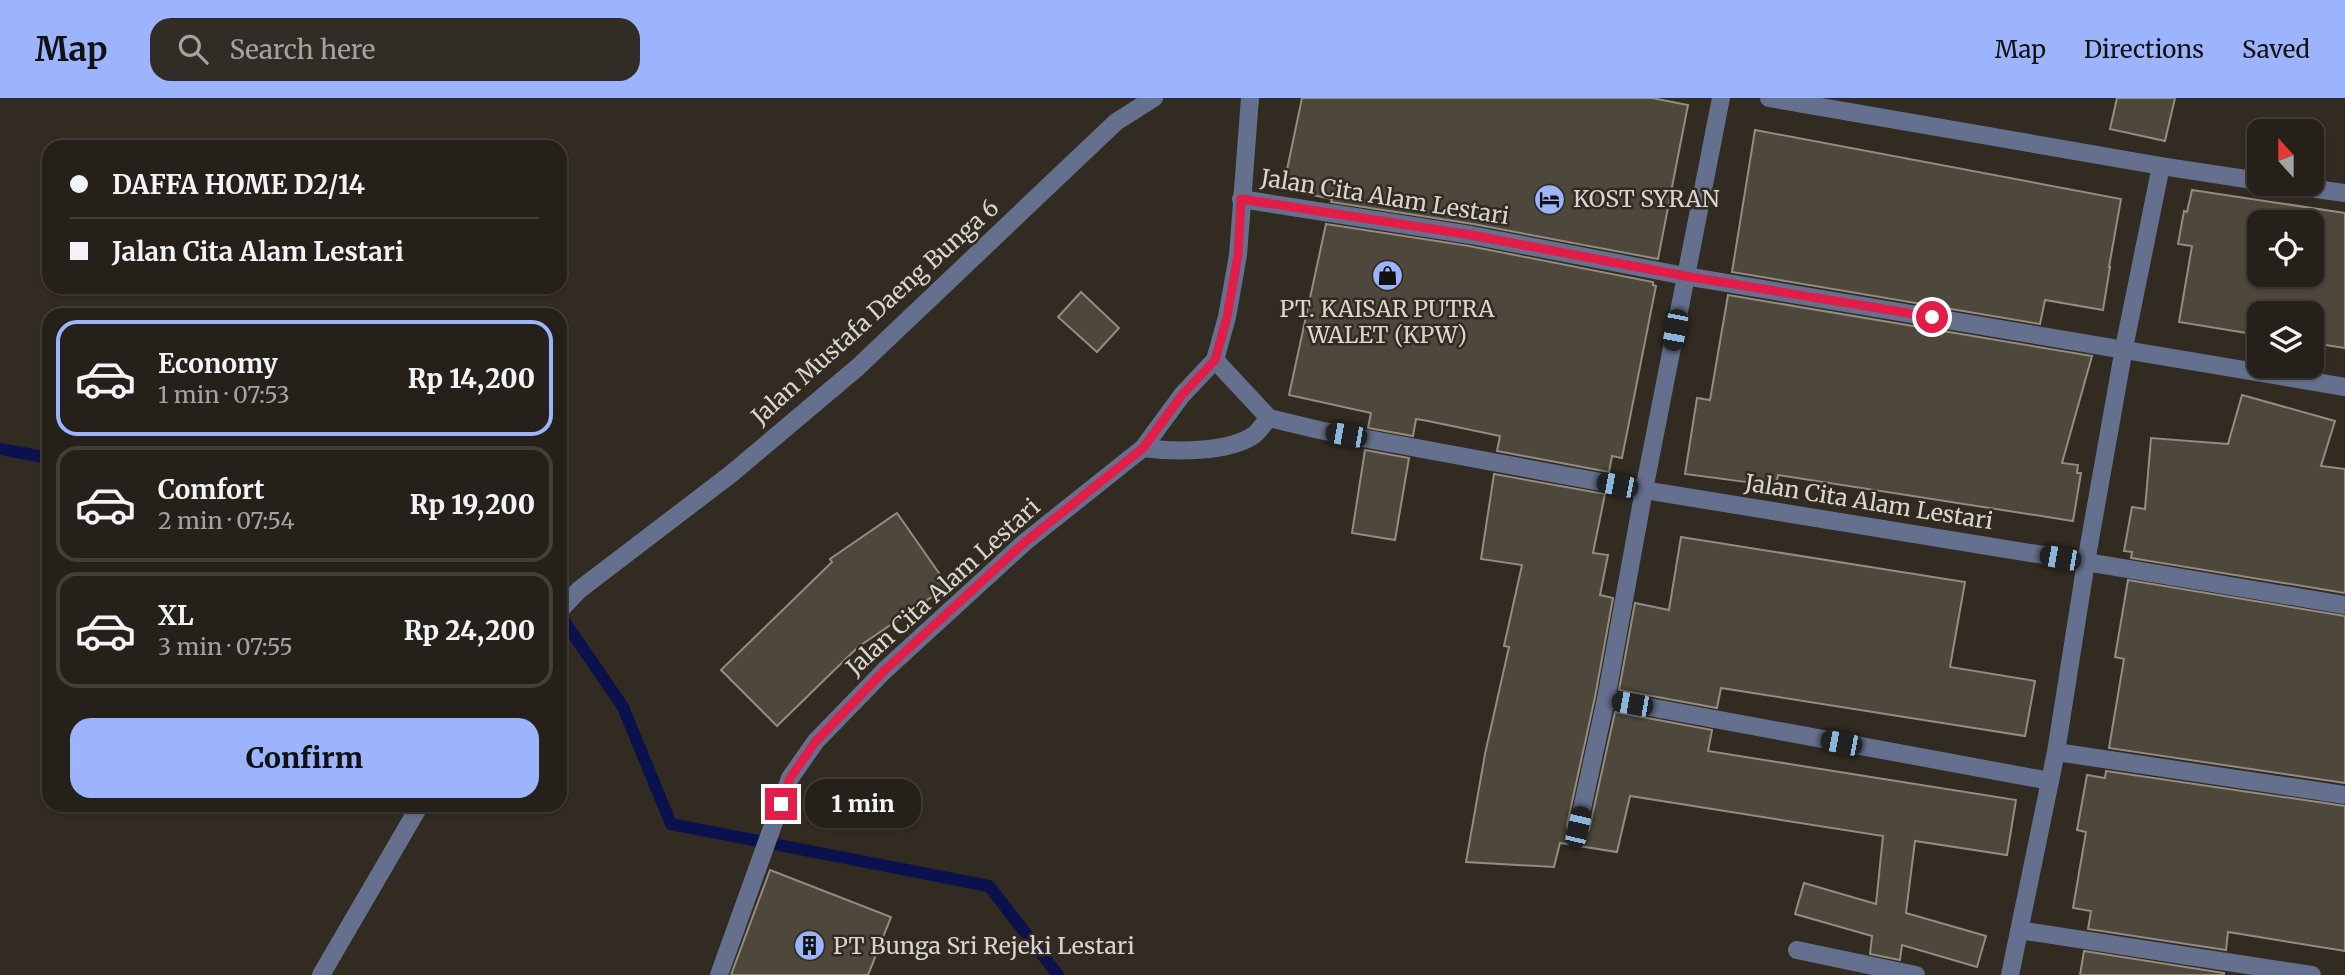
<!DOCTYPE html>
<meta charset="utf-8">
<style>
:root{--surface:#252019;--page:#312d26;--text:#f1f3f6;--muted:#a3a3a2;--line:#423e38;--accent:#9bb4fd}
body{margin:0;font-family:Merriweather,serif;background:var(--page);color:var(--text);height:100vh;display:flex;flex-direction:column;font-size:26px;white-space:nowrap}
*{box-sizing:border-box;margin:0}
p{font-size:23px;color:var(--muted)}
.icon{flex:none;width:38px;height:38px;fill:none;stroke:currentColor;stroke-width:2;stroke-linecap:round;stroke-linejoin:round}
.map{position:relative;flex:1;overflow:hidden}
.sheet{position:absolute;left:42px;top:210px;width:525px;height:504px;display:flex;flex-direction:column;background:var(--surface);border-radius:21px;box-shadow:0 2px 5px #0004,0 0 0 2px var(--line)}
.sheet>*{flex:none}
.banner{position:absolute;left:42px;top:42px;width:525px;height:154px;border-radius:21px;box-shadow:0 2px 5px #0004,0 0 0 2px var(--line);display:grid;align-content:center;height:154px;padding:0 28px;background:var(--surface)}
.needle{width:46px;rotate:339deg}
.controls{position:absolute;left:2247px;top:21px;display:grid;gap:14px}
.controls a{display:grid;place-items:center;width:77px;height:77px;border-radius:14px;background:var(--surface);box-shadow:0 2px 5px #0004,0 0 0 2px var(--line);font-size:35px}
.end{position:absolute;width:32px;height:32px;margin:-16px;border:9px solid #e11d48;background:#fff;box-shadow:0 0 0 4px #fff}
.from{border-radius:50%}
.bubble{position:absolute;height:49px;border-radius:21px;background:var(--surface);box-shadow:0 2px 5px #0004,0 0 0 2px var(--line);font-size:23px;font-weight:800;line-height:49px;text-align:center}
.car{position:absolute;width:21px;height:42px;margin:-21px -10px;border-radius:9px;box-shadow:0 0 5px 2px #0007;background:linear-gradient(#222 24%,#8ab4d8 0 40%,#222 0 76%,#8ab4d8 0 86%,#222 0)}
.banner b{display:flex;align-items:center;gap:24px;height:66px;font-size:26px}
.banner b+b{border-top:2px solid var(--line)}
.banner i{width:18px;height:18px;background:var(--text)}
ul{padding:12px 0 0;list-style:none}
li{display:flex;align-items:center;gap:21px;height:116px;margin:0 14px 10px;padding:0 14px;border:4px solid var(--line);border-radius:21px}
li div{flex:1}
li b{display:block;font-size:26px}
li em{font-style:normal;font-weight:800}
li.on{border-color:var(--accent)}
li>.icon{width:63px;height:63px;stroke-width:1.5}
.action{display:flex;gap:14px;margin-top:auto;padding:14px 28px}
.action a{flex:1;height:80px;border-radius:21px;background:var(--accent);color:#111;font-size:28px;font-weight:800;line-height:80px;text-align:center}
header{display:flex;align-items:center;gap:42px;box-sizing:border-box;height:98px;padding:0 35px;background:var(--accent);color:#111}
header strong{font-size:33px}
nav{display:flex;gap:38px;margin-inline-start:auto;font-size:24px}
.search{width:490px;height:63px;background:var(--page);display:flex;align-items:center;gap:18px;box-sizing:border-box;padding:0 24px;border-radius:21px;color:var(--muted);font-size:26px}
.map>svg:first-child{display:block}
.lines{fill:none;stroke-linecap:round;stroke-linejoin:round}
.stream{stroke:#0a114c;stroke-width:12}
.building{fill:#4d473c;stroke:#938c81;stroke-width:2;fill-rule:evenodd}
.minor{stroke:#65708e;stroke-width:18}
.route{stroke:#e11d48;stroke-width:9}
.labels{text-anchor:middle;stroke-width:5;stroke-linejoin:round;paint-order:stroke}
.street-label{font-size:23px;fill:#d9d5cf;stroke:#312b21}
.poi-label{font-size:23px;fill:#d9d5cf;stroke:#312b21;text-anchor:start}
</style>
<header>
<strong>Map</strong>
<div class="search"><svg class="icon" aria-label="search" viewBox="0 0 24 24"><circle cx="10" cy="10" r="6"/><path d="M15 15l6 6"/></svg>Search here</div>
<nav><a>Map</a><a>Directions</a><a>Saved</a></nav>
</header>
<div class="map">
<svg width="2345" height="877" viewBox="0 0 2345 877">
<rect width="100%" height="100%" fill="#312b21"/>
<g class="lines">
<g class="stream">
<polyline points="0,351 49,360"/>
<polyline points="560,517 623,609 671,726 989,788 1058,877"/>
</g>
</g>
<g class="building">
<polygon points="1302,0 1652,0 1688,7 1658,161 1473,126 1331,104 1332,101 1283,91"/>
<polygon points="2117,0 2175,0 2165,43 2110,31"/>
<polygon points="1755,32 2121,101 2109,169 2110,169 2103,212 2045,202 2040,226 1732,174"/>
<path d="M2192 92 2345 115V250L2312 245V215H2259V237L2179 224 2192 148 2178 146 2184 113 2187 114ZM2259 124H2312V177H2259Z"/>
<polygon points="1326,126 1469,148 1653,184 1653,187 1656,188 1622,360 1612,358 1609,374 1497,353 1500,338 1428,323 1416,321 1413,338 1368,330 1371,315 1289,297"/>
<polygon points="1081,194 1119,230 1097,254 1058,219"/>
<polygon points="1728,197 2092,258 2062,365 2078,367 2077,375 2081,375 2073,423 1778,377 1776,388 1685,376 1697,300 1710,302"/>
<polygon points="2242,297 2335,323 2321,368 2345,371 2345,495 2131,460 2132,454 2124,453 2132,409 2145,411 2151,340 2228,346"/>
<polygon points="1365,352 1409,360 1395,442 1352,435"/>
<polygon points="1494,376 1605,396 1593,455 1608,457 1600,497 1613,500 1595,599 1567,727 1570,737 1581,740 1589,732 1615,614 1712,632 1708,653 2016,702 2007,757 1915,743 1906,815 1986,838 1977,869 1902,847 1900,862 1870,856 1872,838 1795,816 1804,785 1876,806 1883,738 1630,698 1617,754 1560,745 1554,769 1466,764 1485,656 1509,549 1504,548 1522,467 1481,461"/>
<polygon points="897,415 948,488 858,549 777,628 721,572 832,464 830,461"/>
<polygon points="1681,439 1965,484 1950,569 2035,583 2025,638 1721,590 1717,610 1619,592 1635,505 1669,512"/>
<polygon points="2128,482 2345,518 2345,685 2109,650 2124,561 2115,559"/>
<polygon points="2106,673 2345,708 2345,853 2228,834 2226,852 2088,831 2091,813 2073,810 2086,734 2077,732 2087,677 2105,680"/>
<polygon points="770,772 891,819 868,877 731,877"/>
<polygon points="2084,853 2224,875 2224,877 2080,877"/>
</g>
<g class="lines">
<g class="minor">
<polyline points="1769,0 2161,68 2259,83"/>
<polyline points="2161,68 2124,250 2086,464 2345,507"/>
<polyline points="2280,86 2345,95"/>
<polyline points="1241,101 1471,137 1685,178 2345,289"/>
<polyline points="1215,262 1269,320 1319,332 1644,392 2086,464 2056,654 2010,877"/>
<path d="M1143 350C1173 354 1228 355 1254 337 1259 333 1264 325 1269 320"/>
<polyline points="560,512 579,492 731,376 858,269 1116,24 1154,0"/>
<polyline points="1606,601 2050,683"/>
<polyline points="2056,654 2345,697"/>
<polyline points="1578,729 1606,601 1644,392 1721,0"/>
<polyline points="2019,832 2312,877"/>
<polyline points="1797,852 1916,877"/>
<polyline points="321,877 420,707"/>
<polyline points="719,877 790,680 816,643 885,572 1025,444 1143,350 1182,297 1215,262 1227,219 1238,157 1250,0"/>
</g>
</g>
<g class="lines">
<polyline class="route" points="781,706 790,680 816,643 885,572 1025,444 1143,350 1182,297 1215,262 1227,219 1238,157 1241,101 1471,137 1685,178 1932,219"/>
</g>
<defs>
<symbol id="hotel-disc" viewBox="-11 -11 22 22"><circle r="9.5" fill="#9bb4fd" stroke="#312b21"/><path d="M-6-4.5h1.5V1H6V5H4.5V3h-9V5H-6ZM-4 0a1.8 1.8 0 1 1 3.6 0ZM.5 0V-2.5h3Q6-2.5 6 0Z" fill="#111"/></symbol>
<symbol id="shop-disc" viewBox="-11 -11 22 22"><circle r="9.5" fill="#9bb4fd" stroke="#312b21"/><path d="M-5-2.5h2.3a2.7 3.5 0 0 1 5.4 0H5L5.5 6h-11ZM-1.5-2.5h3a1.5 2.3 0 0 0-3 0Z" fill="#111"/></symbol>
<symbol id="building-disc" viewBox="-11 -11 22 22"><circle r="9.5" fill="#9bb4fd" stroke="#312b21"/><path d="M-4-6H4V6H1V3H-1V6H-4ZM-2.5-4.3h1.7v1.8h-1.7ZM.8-4.3h1.7v1.8H.8ZM-2.5-1h1.7V.8h-1.7ZM.8-1h1.7V.8H.8Z" fill="#111"/></symbol>
</defs>
<g fill-rule="evenodd">
<use href="#hotel-disc" x="1532" y="84" width="35" height="35"/>
<use href="#shop-disc" x="1370" y="160" width="35" height="35"/>
<use href="#building-disc" x="792" y="830" width="35" height="35"/>
</g>
<g class="labels">
<g class="street-label">
<text transform="translate(1385 99) rotate(9)" y="8">Jalan Cita Alam Lestari</text>
<text transform="translate(875 214) rotate(-42)" y="8">Jalan Mustafa Daeng Bunga 6</text>
<text transform="translate(1869 404) rotate(9)" y="8">Jalan Cita Alam Lestari</text>
<text transform="translate(943 489) rotate(-42)" y="8">Jalan Cita Alam Lestari</text>
</g>
<g class="poi-label">
<text x="1573" y="109">KOST SYRAN</text>
<text x="1387" y="219" text-anchor="middle">PT. KAISAR PUTRA<tspan x="1387" dy="26">WALET (KPW)</tspan></text>
<text x="833" y="856">PT Bunga Sri Rejeki Lestari</text>
</g>
</g>
</svg>
<div class="controls">
<a><svg class="needle" viewBox="-14 -14 28 28"><path d="M0-13l5 13h-10z" fill="#e53935"/><path d="M0 13l5-13h-10z" fill="#a3a3a2"/></svg></a>
<a><svg class="icon" aria-label="locate" viewBox="0 0 24 24"><circle cx="12" cy="12" r="6"/><path d="M12 2v4M12 18v4M2 12h4M18 12h4"/></svg></a>
<a><svg class="icon" aria-label="layers" viewBox="0 0 24 24"><path d="M12 4l9 5-9 5-9-5zM3 14l9 5 9-5"/></svg></a>
</div>
<i class="end from" style="left:1932px;top:219px"></i>
<i class="end" style="left:781px;top:706px"></i>
<div class="bubble" style="left:805px;top:681px;width:116px">1 min</div>
<i class="car" style="left:1675px;top:232px;rotate:191deg"></i>
<i class="car" style="left:1346px;top:337px;rotate:280deg"></i>
<i class="car" style="left:1617px;top:387px;rotate:281deg"></i>
<i class="car" style="left:2060px;top:460px;rotate:280deg"></i>
<i class="car" style="left:1632px;top:606px;rotate:280deg"></i>
<i class="car" style="left:1841px;top:645px;rotate:281deg"></i>
<i class="car" style="left:1578px;top:729px;rotate:13deg"></i>
<div class="banner">
<b><i class="from"></i>DAFFA HOME D2/14</b>
<b><i></i>Jalan Cita Alam Lestari</b>
</div>
<section class="sheet">
<ul>
<li class="on"><svg class="icon" aria-label="car" viewBox="0 0 24 24"><path d="M5 17H2v-5l4-1 3-4h7l3 4 3 1v5h-3M9 17h6M6 11h13"/><circle cx="7" cy="17" r="2"/><circle cx="17" cy="17" r="2"/></svg><div><b>Economy</b><p>1 min · 07:53</p></div><em>Rp 14,200</em></li>
<li><svg class="icon" aria-label="car" viewBox="0 0 24 24"><path d="M5 17H2v-5l4-1 3-4h7l3 4 3 1v5h-3M9 17h6M6 11h13"/><circle cx="7" cy="17" r="2"/><circle cx="17" cy="17" r="2"/></svg><div><b>Comfort</b><p>2 min · 07:54</p></div><em>Rp 19,200</em></li>
<li><svg class="icon" aria-label="car" viewBox="0 0 24 24"><path d="M5 17H2v-5l4-1 3-4h7l3 4 3 1v5h-3M9 17h6M6 11h13"/><circle cx="7" cy="17" r="2"/><circle cx="17" cy="17" r="2"/></svg><div><b>XL</b><p>3 min · 07:55</p></div><em>Rp 24,200</em></li>
</ul>
<div class="action"><a>Confirm</a></div>
</section>
</div>
